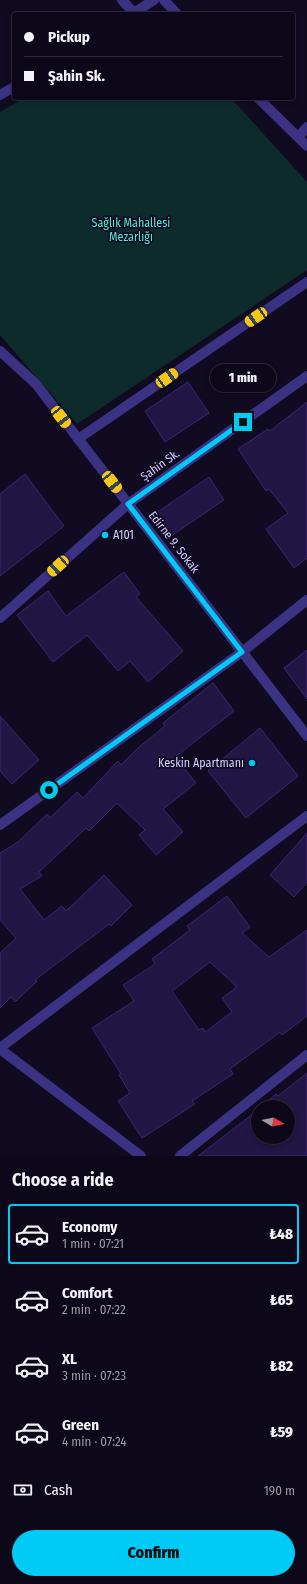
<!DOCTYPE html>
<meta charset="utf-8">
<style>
:root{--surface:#0d0819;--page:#1b1626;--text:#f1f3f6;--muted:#9a9aa2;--line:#2d2938;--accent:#00cbf6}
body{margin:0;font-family:"Fira Sans Condensed",sans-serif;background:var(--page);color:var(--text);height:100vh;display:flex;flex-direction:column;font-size:15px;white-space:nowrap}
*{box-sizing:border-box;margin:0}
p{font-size:13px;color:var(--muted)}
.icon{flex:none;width:22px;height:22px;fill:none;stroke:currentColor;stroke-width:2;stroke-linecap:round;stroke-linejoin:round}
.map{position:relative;height:1156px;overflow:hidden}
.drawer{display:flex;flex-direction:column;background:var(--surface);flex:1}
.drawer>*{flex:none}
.banner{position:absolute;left:12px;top:12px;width:283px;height:88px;border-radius:4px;box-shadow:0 2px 6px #0003,0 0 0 1px var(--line);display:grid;align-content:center;height:88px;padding:0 12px;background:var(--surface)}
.needle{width:26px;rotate:100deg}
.fabs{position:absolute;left:251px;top:1100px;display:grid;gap:8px}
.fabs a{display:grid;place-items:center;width:44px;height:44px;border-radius:50%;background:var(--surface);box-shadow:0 2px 6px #0003,0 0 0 1px var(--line);font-size:20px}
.end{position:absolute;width:18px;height:18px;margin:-9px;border:5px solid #00cbf6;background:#111;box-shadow:0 0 0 2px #111}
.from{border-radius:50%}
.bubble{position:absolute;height:28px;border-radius:14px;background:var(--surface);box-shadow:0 2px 6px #0003,0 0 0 1px var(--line);font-size:13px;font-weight:800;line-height:28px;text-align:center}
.car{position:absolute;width:12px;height:24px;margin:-12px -6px;border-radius:5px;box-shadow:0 0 3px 1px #0007;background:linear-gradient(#f5c518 24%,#345 0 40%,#f5c518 0 76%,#345 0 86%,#f5c518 0)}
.banner b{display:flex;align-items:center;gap:14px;height:38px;font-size:15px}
.banner b+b{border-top:1px solid var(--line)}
.banner i{width:10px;height:10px;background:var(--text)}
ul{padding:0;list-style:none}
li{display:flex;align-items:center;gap:12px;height:60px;margin:0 8px 6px;padding:0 4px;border:2px solid transparent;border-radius:4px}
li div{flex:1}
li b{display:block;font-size:15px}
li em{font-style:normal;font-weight:800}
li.selected{border-color:var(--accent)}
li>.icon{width:36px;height:36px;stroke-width:1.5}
h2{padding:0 12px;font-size:18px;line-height:48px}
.pay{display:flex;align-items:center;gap:10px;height:44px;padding:0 12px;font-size:15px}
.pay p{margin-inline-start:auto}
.cta{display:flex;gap:8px;margin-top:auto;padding:8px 12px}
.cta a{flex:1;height:46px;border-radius:24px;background:var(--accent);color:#111;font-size:16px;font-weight:800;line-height:46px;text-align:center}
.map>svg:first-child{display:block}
.green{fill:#0e2b2c}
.building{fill:#221644;stroke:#3a2672;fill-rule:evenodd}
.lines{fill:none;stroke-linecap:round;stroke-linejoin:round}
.street{stroke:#3b3284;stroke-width:10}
.route{stroke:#00cbf6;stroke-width:5}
.poi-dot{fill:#00cbf6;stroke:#110b21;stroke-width:1.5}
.labels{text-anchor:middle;stroke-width:3.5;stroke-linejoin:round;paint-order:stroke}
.park-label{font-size:12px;fill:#4ee9cd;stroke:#110b21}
.street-label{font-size:12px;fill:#d5cbff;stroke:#110b21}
.poi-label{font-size:12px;fill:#d5cbff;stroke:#110b21;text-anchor:start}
</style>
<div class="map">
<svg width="307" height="1156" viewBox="0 0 307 1156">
<rect width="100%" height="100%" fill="#110b21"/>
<polygon class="green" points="24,98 231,98 307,182 307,270 77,424 0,335 0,112"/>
<g class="building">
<polygon points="188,382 209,413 165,442 145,411"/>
<polygon points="307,402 307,558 294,568 266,529 288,513 269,489 266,491 238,449 268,429 270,431"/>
<polygon points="25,474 64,526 0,576 0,494"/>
<polygon points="209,477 224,500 168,538 153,515"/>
<polygon points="124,572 140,594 136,597 183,651 148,682 130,661 118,671 87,635 53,662 17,615 48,591 66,616"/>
<polygon points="307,650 307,699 284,668"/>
<polygon points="213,683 234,711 175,757 196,783 163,809 183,832 156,855 139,835 145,830 117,803 89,831 86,828 39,872 42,876 20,889 44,920 62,906 66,911 104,875 132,905 111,926 109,924 35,980 37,981 15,1002 11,997 0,1008 0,953 16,938 0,920 0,853 18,842 47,814 50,818 77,792 83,798 118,761 121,765 138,748 165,726 163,723"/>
<polygon points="0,716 39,760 12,784 0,771"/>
<polygon points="260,728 298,776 246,818 208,771"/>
<polygon points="307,833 307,882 294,897 270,875"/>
<path d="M227 896 250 927 242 933 269 957 307 930V1016L282 1035 280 1032 230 1069 233 1074 192 1101 195 1104 142 1138 118 1101 130 1093 119 1075 121 1074 92 1028 134 1001 123 985 155 964 152 959 190 930 187 926ZM210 962 237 987 222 998 232 1012 205 1032 203 1028 199 1030 172 991Z"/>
<polygon points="307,1073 307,1156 198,1156 258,1110 258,1137 288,1137 288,1107 261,1107 276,1094 278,1096"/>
</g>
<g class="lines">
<g class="street">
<polyline points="122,0 134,13"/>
<polyline points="164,0 177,14"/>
<polyline points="132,14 154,0"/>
<polyline points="0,95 14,87"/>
<polyline points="258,98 307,146"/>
<polyline points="299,136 307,127"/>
<polyline points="0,351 36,384 307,736"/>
<polyline points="78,439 307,282"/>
<polyline points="0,618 128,504 307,376"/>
<polyline points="0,825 242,652 307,600"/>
<polyline points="0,1048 307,816"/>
<polyline points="0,1049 141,1156"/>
<polyline points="180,1156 307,1055"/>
</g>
</g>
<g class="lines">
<polyline class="route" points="49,790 242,652 128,504 243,422"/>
</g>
<g class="poi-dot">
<circle cx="105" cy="535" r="4"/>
<circle cx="252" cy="763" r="4"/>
</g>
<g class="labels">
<g class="park-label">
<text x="131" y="227">Sağlık Mahallesi<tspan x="131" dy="14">Mezarlığı</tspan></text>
</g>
<g class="street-label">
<text transform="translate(160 465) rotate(-36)" y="4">Şahin Sk.</text>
<text transform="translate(174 542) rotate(52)" y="4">Edirne 9. Sokak</text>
</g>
<g class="poi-label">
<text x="113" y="539">A101</text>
<text x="244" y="767" text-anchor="end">Keskin Apartmanı</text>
</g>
</g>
</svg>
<div class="fabs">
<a><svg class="needle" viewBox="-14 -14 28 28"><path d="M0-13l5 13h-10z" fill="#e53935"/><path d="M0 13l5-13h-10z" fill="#9a9aa2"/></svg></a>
</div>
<i class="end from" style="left:49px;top:790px"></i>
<i class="end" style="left:243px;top:422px"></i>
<div class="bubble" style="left:210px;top:364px;width:66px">1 min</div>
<i class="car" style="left:256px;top:317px;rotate:236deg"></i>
<i class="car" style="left:167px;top:378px;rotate:56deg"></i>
<i class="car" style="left:61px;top:417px;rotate:142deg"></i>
<i class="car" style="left:112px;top:482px;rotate:142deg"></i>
<i class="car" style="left:58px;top:566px;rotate:228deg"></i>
<div class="banner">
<b><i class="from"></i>Pickup</b>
<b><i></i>Şahin Sk.</b>
</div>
</div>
<section class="drawer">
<h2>Choose a ride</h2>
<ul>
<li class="selected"><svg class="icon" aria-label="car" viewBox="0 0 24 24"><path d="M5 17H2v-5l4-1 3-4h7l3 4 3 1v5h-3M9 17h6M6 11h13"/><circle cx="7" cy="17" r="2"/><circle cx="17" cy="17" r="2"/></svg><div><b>Economy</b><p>1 min · 07:21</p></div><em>₺48</em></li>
<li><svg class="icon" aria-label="car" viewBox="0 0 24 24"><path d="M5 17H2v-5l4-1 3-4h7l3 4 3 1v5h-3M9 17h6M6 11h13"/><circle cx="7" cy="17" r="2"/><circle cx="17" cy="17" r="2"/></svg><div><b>Comfort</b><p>2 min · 07:22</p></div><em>₺65</em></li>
<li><svg class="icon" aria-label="car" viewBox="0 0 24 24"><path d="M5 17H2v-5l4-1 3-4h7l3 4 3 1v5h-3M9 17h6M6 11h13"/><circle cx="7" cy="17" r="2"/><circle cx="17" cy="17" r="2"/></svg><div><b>XL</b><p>3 min · 07:23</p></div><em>₺82</em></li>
<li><svg class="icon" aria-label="car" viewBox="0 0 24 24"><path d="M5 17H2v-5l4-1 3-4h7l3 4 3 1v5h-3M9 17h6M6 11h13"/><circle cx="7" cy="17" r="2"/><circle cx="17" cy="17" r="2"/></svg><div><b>Green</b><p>4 min · 07:24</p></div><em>₺59</em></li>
</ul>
<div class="pay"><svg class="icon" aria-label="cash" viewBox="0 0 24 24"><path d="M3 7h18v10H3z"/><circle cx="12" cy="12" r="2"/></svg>Cash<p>190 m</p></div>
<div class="cta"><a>Confirm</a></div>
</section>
